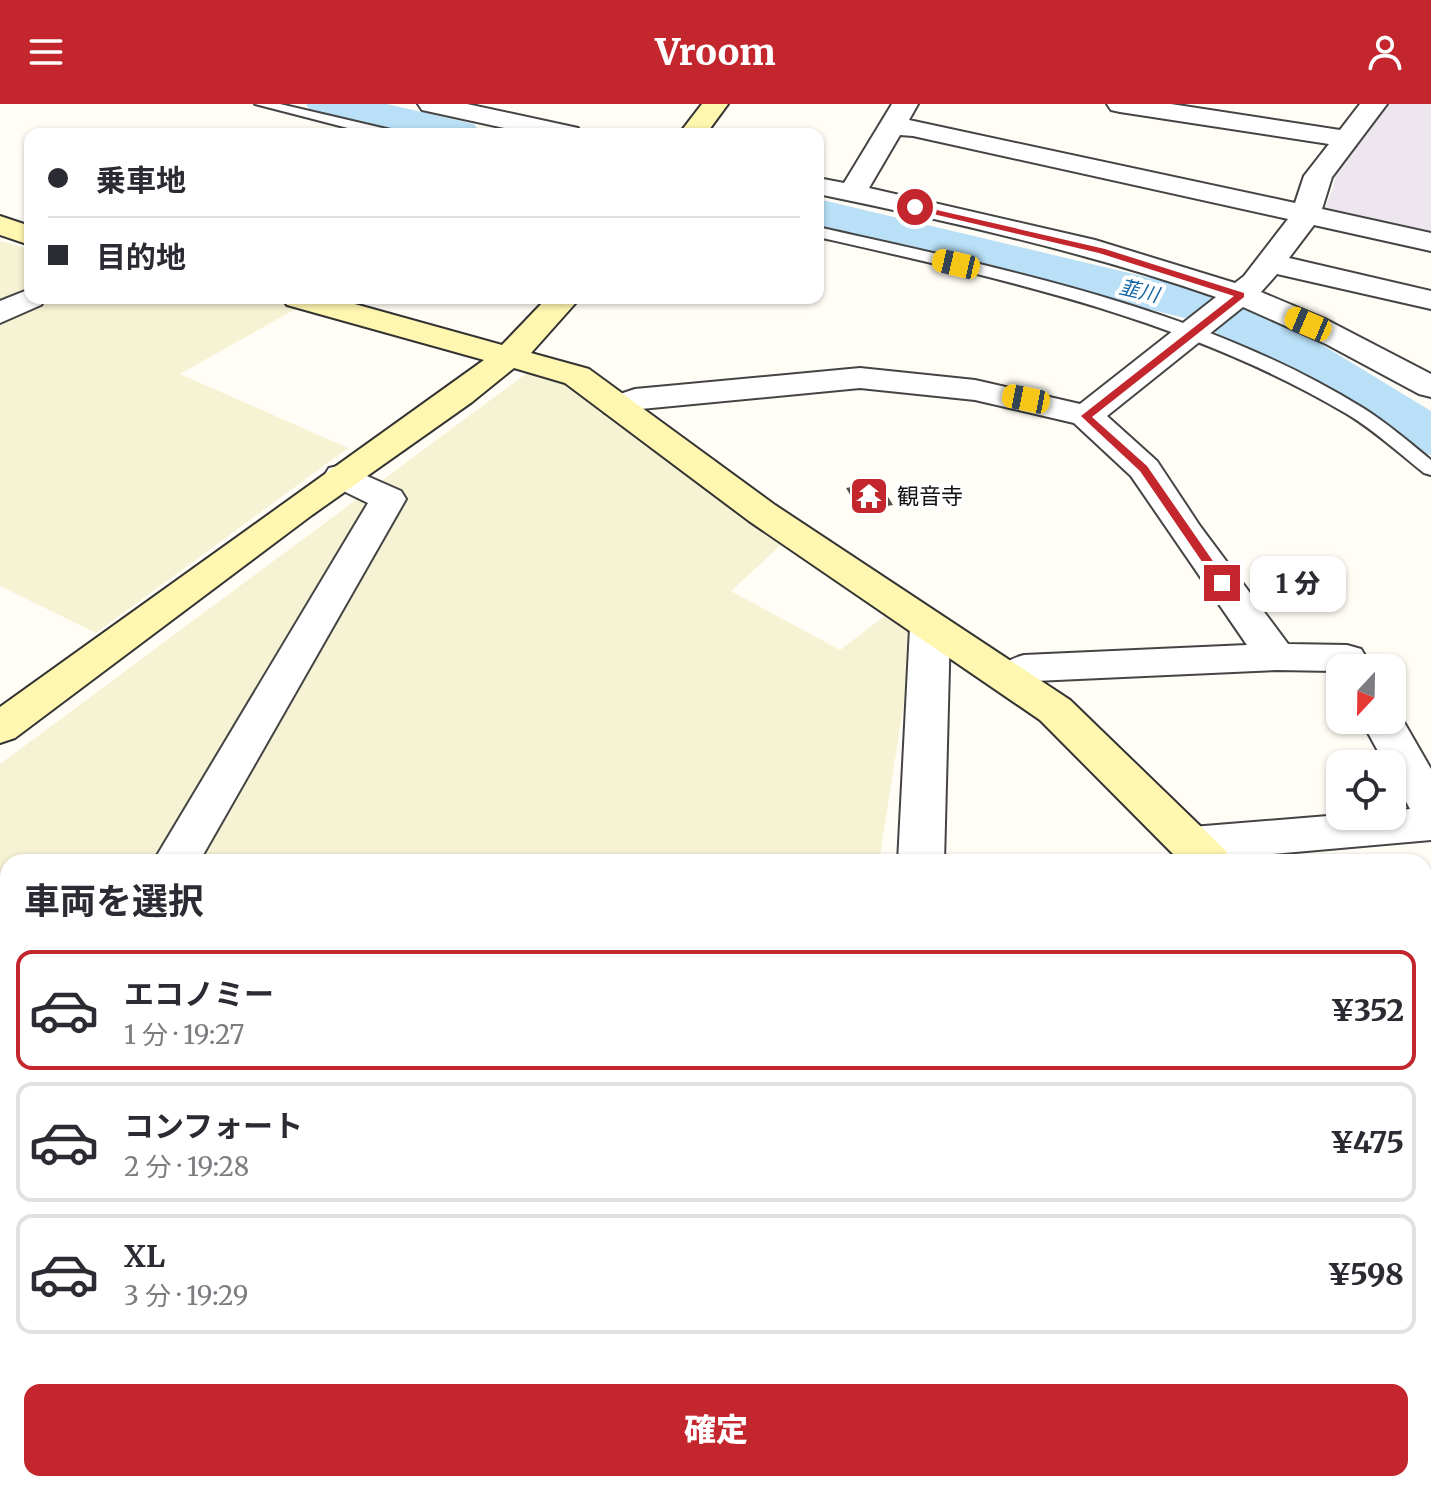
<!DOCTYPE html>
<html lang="ja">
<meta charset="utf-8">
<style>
:root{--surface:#fff;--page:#f2f2f3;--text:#2b2b33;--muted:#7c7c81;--line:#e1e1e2;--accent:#c4262e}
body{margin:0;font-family:Merriweather,"Noto Sans JP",serif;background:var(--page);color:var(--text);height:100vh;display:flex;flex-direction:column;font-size:30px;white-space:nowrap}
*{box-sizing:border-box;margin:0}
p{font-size:26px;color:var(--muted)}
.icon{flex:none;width:44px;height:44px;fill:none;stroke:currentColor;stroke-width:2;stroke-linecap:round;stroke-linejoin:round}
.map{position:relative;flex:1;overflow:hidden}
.sheet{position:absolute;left:0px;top:750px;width:1432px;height:638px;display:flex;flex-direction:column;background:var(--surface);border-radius:24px 24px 0 0;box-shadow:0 2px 6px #0004}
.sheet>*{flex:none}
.hud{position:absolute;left:24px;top:24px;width:800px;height:176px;border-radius:16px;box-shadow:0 2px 6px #0004;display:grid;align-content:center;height:176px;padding:0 24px;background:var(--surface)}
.needle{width:52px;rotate:202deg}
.controls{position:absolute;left:1326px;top:550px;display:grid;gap:16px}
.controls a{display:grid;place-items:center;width:80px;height:80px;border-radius:16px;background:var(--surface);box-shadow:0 2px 6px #0004;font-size:40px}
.end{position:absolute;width:36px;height:36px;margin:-18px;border:10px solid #c4262e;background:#fff;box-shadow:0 0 0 4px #fff}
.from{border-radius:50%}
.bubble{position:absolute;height:56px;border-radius:16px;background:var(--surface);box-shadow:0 2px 6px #0004;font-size:26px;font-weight:800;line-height:56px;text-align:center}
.car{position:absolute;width:24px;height:48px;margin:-24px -12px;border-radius:10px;box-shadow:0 0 6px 2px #0007;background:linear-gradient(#f5c518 24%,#345 0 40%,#f5c518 0 76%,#345 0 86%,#f5c518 0)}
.hud b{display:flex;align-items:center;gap:28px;height:76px;font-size:30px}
.hud b+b{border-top:2px solid var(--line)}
.hud i{width:20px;height:20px;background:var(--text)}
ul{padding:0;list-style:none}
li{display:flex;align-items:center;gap:24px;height:120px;margin:0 16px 12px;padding:0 8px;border:4px solid var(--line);border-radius:16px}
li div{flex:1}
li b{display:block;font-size:30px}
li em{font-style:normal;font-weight:800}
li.current{border-color:var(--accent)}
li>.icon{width:72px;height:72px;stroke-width:1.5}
h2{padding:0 24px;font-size:36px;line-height:96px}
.action{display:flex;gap:16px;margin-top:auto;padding:16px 24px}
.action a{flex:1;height:92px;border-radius:16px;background:var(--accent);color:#fff;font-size:32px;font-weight:800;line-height:92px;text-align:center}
header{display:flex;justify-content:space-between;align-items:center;height:104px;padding:0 24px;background:var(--accent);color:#fff;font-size:36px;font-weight:800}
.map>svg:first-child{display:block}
.industrial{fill:#eee6ef}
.farmland{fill:#f6f3d4}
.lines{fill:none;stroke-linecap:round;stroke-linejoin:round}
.river{fill:#b9e0f7;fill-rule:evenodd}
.building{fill:#5a524d}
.lane-casing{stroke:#444;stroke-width:4}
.street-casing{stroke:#444;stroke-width:4}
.secondary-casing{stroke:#333;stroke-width:4}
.lane{fill:#fff;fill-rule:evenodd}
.street{fill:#fff;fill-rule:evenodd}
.secondary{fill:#fff6b0;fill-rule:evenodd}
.route{fill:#c4262e}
.labels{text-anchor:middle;stroke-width:8;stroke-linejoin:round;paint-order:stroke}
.far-water-label{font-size:20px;font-style:italic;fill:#1768a6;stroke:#fff}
.poi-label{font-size:22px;fill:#111;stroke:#fff;text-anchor:start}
</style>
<header><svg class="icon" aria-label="menu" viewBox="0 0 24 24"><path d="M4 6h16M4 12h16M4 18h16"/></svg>Vroom<svg class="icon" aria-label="person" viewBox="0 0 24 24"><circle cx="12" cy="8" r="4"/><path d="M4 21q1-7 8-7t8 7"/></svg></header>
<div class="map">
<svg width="1431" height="1387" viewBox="0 0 1431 1387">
<rect width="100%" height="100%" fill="#fffdf5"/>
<polygon class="industrial" points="1385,0 1431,0 1431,132 1322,110 1333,84 1336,68"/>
<g class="farmland">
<polygon points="0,137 30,145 30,194 267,194 299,203 180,270 348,344 96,529 0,482"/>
<polygon points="531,266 567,276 781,441 731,487 840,546 890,508 915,528 879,758 8,758 8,1380 782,1380 781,1387 0,1387 0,660"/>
<polygon points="895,1380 1417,1380 1431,1383 1431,1387 894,1387"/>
</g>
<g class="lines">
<g class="river">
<polygon points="306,0 387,0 474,20 481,30 399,30 312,10"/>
<polygon points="818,95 1222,191 1311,234 1431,307 1431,351 1410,346 1272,257 1185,214 818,125"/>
</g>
</g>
<polygon class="building" points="879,378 893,401 860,407 846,384"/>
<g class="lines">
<defs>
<g id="lane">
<polygon points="255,0 280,0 395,27 397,30 371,30"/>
<path d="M818 123C1002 165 1200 203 1363 304 1387 319 1409 338 1431 356V371L1424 369C1399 349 1375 327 1347 310 1185 214 999 174 818 133Z"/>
</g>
<g id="street">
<polygon points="418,0 467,0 578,24 582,30 532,30 422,6"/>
<path d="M892 0H918L909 16 1295 99 1304 72 1329 40 1120 8 1111 6 1107 0H1171L1340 26 1360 0H1387L1332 73 1322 105 1431 129V147L1314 121 1289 154 1431 187V205L1277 170 1261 188 1325 215 1431 270V293L1419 290 1326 240 1243 203 1107 312 1157 357 1200 422 1288 540 1347 541 1361 545 1373 564H1340V574L1335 567 1277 566 1035 577C1022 589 1013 590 997 586L991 576C999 562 1008 555 1024 551L1247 541 1131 372 1074 319 975 296 860 284 641 305 617 312 605 309 600 302 605 295 635 285 860 264 975 276 1080 300 1216 193C1086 148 953 118 818 90V74L844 79ZM900 31 913 32 1288 115 1244 172 1235 179 1095 136 869 84Z"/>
<polygon points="30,185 30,194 46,194 41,201 0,219 0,197"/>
<polygon points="342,361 401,387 406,395 199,758 153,758 368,399 329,380 324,372 329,364"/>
<polygon points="930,511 944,515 950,524 944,758 898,758 910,524 916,515"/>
<polygon points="1392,604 1397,606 1431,665 1431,736 1192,757 1176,752 1169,740 1176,728 1192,723 1340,711 1392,712 1392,707 1410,705 1392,672 1392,660 1385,660 1361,616 1392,616"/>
<polygon points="8,1024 8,1081 0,1083 0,1027"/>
<polygon points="816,1380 878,1380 877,1387 815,1387"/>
</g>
<g id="secondary">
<polygon points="702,0 728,0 706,30 679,30"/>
<polygon points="0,112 30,122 30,141 0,131"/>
<polygon points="282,194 333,194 502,241 547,194 580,194 531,249 589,265 775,401 1070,596 1225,746 1232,758 1181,758 1040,616 749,417 565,279 514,264 472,298 312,411 15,634 0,639 0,603 484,256 287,201"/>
<polygon points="1424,993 1431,995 1431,1048 1424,1045"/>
</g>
</defs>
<use href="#lane" class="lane-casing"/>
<use href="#street" class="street-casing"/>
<use href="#secondary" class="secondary-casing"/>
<use href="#lane" class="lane"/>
<use href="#street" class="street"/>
<use href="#secondary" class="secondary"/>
</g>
<polygon class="route" points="915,101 1105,145 1244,189 1244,193 1092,313 1147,362 1226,476 1226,481 1218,481 1140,367 1081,312 1234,192 1099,149 912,105"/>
<defs>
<symbol id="temple-square" viewBox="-11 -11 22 22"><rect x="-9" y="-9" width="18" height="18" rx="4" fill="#c4262e" stroke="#fff"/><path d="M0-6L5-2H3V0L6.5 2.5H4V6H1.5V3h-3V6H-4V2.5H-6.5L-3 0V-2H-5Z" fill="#fff"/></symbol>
</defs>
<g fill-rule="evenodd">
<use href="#temple-square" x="847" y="370" width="44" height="44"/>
</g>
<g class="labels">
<g class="far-water-label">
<text transform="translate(1139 187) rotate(13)" y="7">韮川</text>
</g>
<g class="poi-label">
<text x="897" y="400">観音寺</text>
</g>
</g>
</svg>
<div class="controls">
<a><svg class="needle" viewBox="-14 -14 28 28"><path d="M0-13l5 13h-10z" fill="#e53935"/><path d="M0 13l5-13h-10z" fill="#7c7c81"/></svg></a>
<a><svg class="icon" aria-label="locate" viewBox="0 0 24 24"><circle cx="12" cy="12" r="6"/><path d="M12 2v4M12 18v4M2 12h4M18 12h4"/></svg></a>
</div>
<i class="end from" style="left:915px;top:103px"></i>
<i class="end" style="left:1222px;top:479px"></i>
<div class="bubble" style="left:1250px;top:452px;width:96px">1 分</div>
<i class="car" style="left:956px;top:160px;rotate:283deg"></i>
<i class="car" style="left:1308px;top:220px;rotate:293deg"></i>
<i class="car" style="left:1026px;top:295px;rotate:281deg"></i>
<div class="hud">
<b><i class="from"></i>乗車地</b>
<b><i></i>目的地</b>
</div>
<section class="sheet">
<h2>車両を選択</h2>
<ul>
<li class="current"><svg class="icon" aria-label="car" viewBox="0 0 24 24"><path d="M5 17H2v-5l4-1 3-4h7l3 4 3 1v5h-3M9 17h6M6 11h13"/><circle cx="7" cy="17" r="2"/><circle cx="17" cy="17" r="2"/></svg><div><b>エコノミー</b><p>1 分 · 19:27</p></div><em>¥352</em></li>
<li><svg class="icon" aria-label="car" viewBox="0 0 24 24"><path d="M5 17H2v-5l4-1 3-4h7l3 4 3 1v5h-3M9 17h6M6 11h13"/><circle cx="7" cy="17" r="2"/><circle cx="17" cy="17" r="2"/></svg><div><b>コンフォート</b><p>2 分 · 19:28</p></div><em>¥475</em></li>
<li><svg class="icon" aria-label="car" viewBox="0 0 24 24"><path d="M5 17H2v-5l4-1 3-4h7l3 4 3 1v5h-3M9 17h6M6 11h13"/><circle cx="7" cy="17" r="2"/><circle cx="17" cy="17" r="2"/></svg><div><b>XL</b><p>3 分 · 19:29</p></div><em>¥598</em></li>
</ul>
<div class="action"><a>確定</a></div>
</section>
</div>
